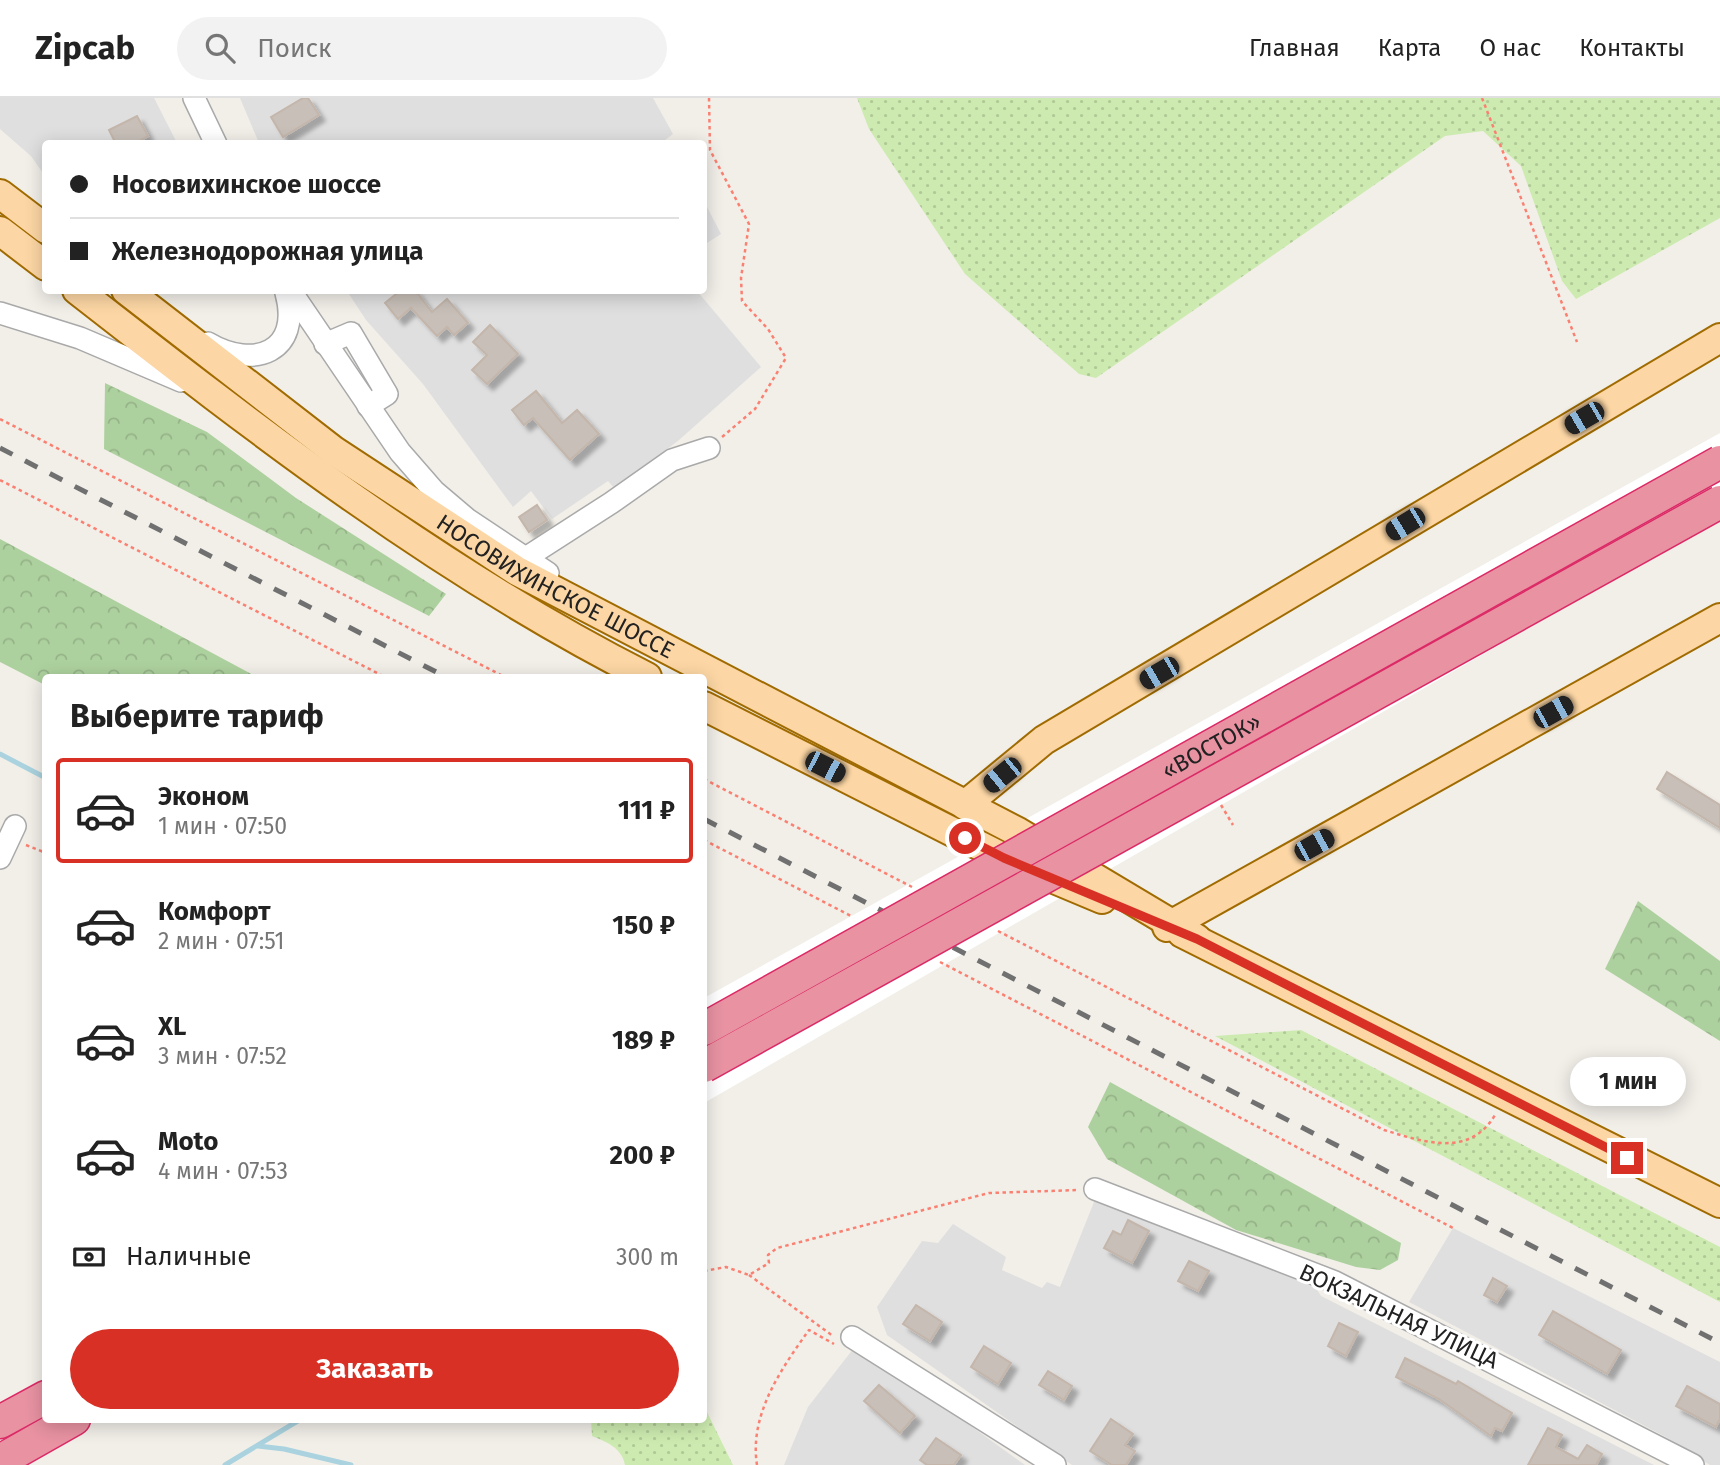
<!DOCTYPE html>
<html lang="ru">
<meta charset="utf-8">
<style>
:root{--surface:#fff;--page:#f2f2f2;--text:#222;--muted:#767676;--line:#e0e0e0;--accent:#d93025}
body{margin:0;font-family:"Fira Sans",sans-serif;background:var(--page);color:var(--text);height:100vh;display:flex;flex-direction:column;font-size:26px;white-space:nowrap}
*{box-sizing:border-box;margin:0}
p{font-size:23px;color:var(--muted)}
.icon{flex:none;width:38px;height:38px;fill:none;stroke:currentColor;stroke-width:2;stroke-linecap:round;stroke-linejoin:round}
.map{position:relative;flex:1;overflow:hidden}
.drawer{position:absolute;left:42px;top:576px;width:665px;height:749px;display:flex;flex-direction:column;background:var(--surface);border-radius:7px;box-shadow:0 4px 18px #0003}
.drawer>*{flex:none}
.hud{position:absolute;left:42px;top:42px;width:665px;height:154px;border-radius:7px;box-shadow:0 4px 18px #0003;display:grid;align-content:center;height:154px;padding:0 28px;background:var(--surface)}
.end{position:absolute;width:32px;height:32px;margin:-16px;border:9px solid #d93025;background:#fff;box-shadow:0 0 0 4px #fff}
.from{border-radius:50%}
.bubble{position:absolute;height:49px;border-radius:24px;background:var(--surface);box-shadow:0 4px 18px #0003;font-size:23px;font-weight:700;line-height:49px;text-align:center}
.car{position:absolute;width:21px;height:42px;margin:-21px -10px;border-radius:9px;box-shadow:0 0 5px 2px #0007;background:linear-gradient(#222 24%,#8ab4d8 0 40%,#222 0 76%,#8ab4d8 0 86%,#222 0)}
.hud b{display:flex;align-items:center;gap:24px;height:66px;font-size:26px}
.hud b+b{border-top:2px solid var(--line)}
.hud i{width:18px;height:18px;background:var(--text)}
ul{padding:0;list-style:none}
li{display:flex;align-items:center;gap:21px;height:105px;margin:0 14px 10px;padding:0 14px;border:4px solid transparent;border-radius:7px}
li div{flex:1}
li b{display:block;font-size:26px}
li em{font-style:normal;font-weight:700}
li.on{border-color:var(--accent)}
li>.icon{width:63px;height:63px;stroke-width:1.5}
h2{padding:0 28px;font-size:32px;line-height:84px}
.pay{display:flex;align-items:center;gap:18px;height:77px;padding:0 28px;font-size:26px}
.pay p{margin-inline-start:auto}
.action{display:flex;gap:14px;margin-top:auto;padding:14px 28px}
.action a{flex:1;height:80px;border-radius:42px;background:var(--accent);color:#fff;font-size:28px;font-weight:700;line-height:80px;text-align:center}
header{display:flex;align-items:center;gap:42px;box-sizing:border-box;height:98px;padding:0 35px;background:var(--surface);border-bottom:2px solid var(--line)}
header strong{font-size:33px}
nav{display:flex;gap:38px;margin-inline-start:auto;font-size:24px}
.search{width:490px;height:63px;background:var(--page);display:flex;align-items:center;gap:18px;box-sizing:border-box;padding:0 24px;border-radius:38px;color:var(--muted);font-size:26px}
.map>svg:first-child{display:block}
.residential{fill:#e0dfdf}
.grass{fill:url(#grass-dots)}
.forest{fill:url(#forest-crowns)}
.pier{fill:#fff}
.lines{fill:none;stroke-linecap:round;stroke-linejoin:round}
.stream{stroke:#aad3df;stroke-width:5}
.building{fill:#c7bfb8;stroke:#c4b6ab;stroke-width:2;filter:url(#shadow)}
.minor-casing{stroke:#a9a9a9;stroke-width:24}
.major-casing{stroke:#a06b00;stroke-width:32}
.highway-casing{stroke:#dc2a67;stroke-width:35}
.path{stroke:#fa8072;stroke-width:2.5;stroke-dasharray:3.5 3.5;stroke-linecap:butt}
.minor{stroke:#fff;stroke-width:21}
.major{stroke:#fcd6a4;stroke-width:28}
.highway{stroke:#e892a2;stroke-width:32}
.rail{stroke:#707070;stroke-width:5;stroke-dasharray:14 14;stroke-linecap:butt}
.highway-bridge-casing{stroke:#dc2a67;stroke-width:35;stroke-linecap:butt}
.highway-bridge{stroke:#e892a2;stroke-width:32}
.route{stroke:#d93025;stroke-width:9}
.labels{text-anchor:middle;stroke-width:6;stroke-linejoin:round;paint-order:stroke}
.street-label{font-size:23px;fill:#222;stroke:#fff}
</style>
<header>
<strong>Zipcab</strong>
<div class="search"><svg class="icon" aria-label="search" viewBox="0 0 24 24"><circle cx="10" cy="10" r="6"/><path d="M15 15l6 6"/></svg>Поиск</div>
<nav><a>Главная</a><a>Карта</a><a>О нас</a><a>Контакты</a></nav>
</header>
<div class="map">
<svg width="1720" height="1367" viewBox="0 0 1720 1367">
<defs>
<pattern id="grass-dots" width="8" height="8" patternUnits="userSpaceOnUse" patternTransform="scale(1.75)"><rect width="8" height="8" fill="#cdebb0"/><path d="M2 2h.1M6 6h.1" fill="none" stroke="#b0c997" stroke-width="1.8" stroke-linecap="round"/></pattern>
<pattern id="forest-crowns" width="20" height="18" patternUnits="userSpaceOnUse" patternTransform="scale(1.75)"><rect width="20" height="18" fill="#add19e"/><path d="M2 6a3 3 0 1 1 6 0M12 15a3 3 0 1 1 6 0" fill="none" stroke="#95b388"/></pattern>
<filter id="shadow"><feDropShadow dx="6" dy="6" stdDeviation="2" flood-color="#0004"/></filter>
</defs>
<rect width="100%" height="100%" fill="#f2efe9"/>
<g class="residential">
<polygon points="0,0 154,0 177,45 46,46 45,78 31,58 0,31"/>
<polygon points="240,0 653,0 673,36 660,46 259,45"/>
<polygon points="704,103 721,136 704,147"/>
<polygon points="347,193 697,193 761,269 679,342 615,391 608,383 552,421 531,393 513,409 423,286 366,222"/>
<polygon points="1098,1094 1228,1154 1316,1190 1321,1198 1654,1367 1072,1367 887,1237 877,1209 922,1143 938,1145 953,1126 1006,1159 1002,1172 1042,1190 1047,1184 1060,1189"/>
<polygon points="1453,1130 1720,1264 1720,1367 1710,1367 1664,1338 1409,1204"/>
<polygon points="857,1246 1025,1367 784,1367 808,1309"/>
</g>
<g class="grass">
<polygon points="857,0 1720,0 1720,120 1576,201 1562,183 1521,68 1483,33 1445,38 1096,280 1079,276 965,176 869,31"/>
<polygon points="1301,932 1720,1149 1720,1204 1215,938"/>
<path d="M704 1308 733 1367H625C622 1350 607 1344 592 1338L591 1321H704Z"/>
</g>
<g class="forest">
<polygon points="105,285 207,334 296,400 446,496 429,518 104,351"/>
<polygon points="0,441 257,579 46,579 45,587 0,564"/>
<polygon points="1638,803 1720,863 1720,943 1605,871"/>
<polygon points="1110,984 1401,1145 1398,1162 1380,1172 1356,1169 1236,1132 1107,1061 1088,1029"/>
</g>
<polygon class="pier" points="1720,335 1720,423 1631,471 704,1005 704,900"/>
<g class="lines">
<g class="stream">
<polyline points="0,656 46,680"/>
<polyline points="258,1348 284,1351 351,1367"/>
<polyline points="225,1367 301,1321"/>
</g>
</g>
<g class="building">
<polygon points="303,0 308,0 319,17 283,39 271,19"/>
<polygon points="137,18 148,38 134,46 116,46 109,32"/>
<polygon points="401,192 415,192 432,214 447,201 468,225 454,237 447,229 437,238 411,210 398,221 385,205"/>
<polygon points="490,227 518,256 487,286 472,272 487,257 473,244"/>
<polygon points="536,293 562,325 577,312 599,336 570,362 533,320 524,327 512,312"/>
<polygon points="537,407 547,422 529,434 519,419"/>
<polygon points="1667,674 1720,707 1720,730 1657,691"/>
<polygon points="1128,1122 1149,1133 1132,1165 1104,1150 1113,1133 1121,1137"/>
<polygon points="1189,1163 1209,1173 1198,1193 1178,1183"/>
<polygon points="1493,1180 1507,1188 1497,1204 1484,1197"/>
<polygon points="916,1207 942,1224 930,1243 903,1226"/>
<polygon points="1553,1213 1621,1252 1607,1276 1539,1237"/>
<polygon points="1339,1225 1358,1234 1346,1258 1328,1248"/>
<polygon points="984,1248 1011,1265 998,1286 971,1269"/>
<polygon points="1405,1260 1456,1286 1458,1283 1512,1315 1502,1333 1495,1330 1491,1338 1439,1301 1396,1279"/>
<polygon points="1048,1273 1072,1288 1064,1302 1039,1287"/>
<polygon points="879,1287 915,1318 900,1335 864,1303"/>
<polygon points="1687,1288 1720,1306 1720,1321 1716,1329 1676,1308"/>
<polygon points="1111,1321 1133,1336 1125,1347 1135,1353 1126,1367 1112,1367 1090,1353"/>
<polygon points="1548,1330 1562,1337 1556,1349 1578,1361 1587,1347 1602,1356 1596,1367 1528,1367"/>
<polygon points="936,1340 961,1357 954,1367 927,1367 920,1362"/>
</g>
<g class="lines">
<defs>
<g id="minor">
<polyline points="194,0 216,46"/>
<polyline points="290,192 400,354 434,393 467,421 548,475"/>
<polyline points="0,215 80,240 181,283"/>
<path d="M208 245C254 272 302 254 286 195"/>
<polyline points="325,246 351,235 387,296 368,308"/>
<polyline points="524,461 611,405 672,362 709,350"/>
<polyline points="0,760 15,728"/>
<polyline points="1095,1091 1335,1184 1693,1367"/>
<polyline points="852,1239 1055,1367"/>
</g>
<g id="major">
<polyline points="0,96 46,131"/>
<polyline points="0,133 46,168"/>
<path d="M77 192C259 334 441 475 647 579"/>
<path id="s1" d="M126 192 334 353 517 473 1018 734 1197 841"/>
<polyline points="704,608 1004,760 1102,801"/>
<polyline points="965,707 1044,642 1720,240"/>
<polyline points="1167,829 1720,520"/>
<polyline points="1182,835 1720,1105"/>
</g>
<g id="highway">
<polyline points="0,1324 46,1299"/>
<polyline points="0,1363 74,1321"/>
</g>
</defs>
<use href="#minor" class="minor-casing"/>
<use href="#major" class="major-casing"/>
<use href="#highway" class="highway-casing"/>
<g class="path">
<polyline points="709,0 710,52 749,126 741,180 742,203 768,231 786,260 755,311 722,339"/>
<polyline points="1482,0 1577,244"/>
<polyline points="0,321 505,579"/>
<polyline points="0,382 385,579"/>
<polyline points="704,681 912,789"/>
<polyline points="1221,707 1233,727"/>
<polyline points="704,742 853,819"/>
<polyline points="26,747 46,755"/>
<path d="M998 833 1384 1032C1421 1043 1469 1061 1495 1017"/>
<polyline points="940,864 1453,1130"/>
<polyline points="704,1173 726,1169 749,1177 769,1165 768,1157 777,1150 989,1095 1078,1092"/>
<polyline points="749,1177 833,1238"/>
<path d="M757 1367C749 1317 781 1271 809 1232L834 1246"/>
</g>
<use href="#minor" class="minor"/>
<use href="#major" class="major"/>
<use href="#highway" class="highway"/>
<g class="rail">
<polyline points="0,350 446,579"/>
<polyline points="704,721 1720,1245"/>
</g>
<defs>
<g id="highway-bridge">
<path id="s2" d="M704 931 1720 364"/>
<polyline points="704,968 1720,404"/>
</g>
</defs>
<use href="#highway-bridge" class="highway-bridge-casing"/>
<use href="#highway-bridge" class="highway-bridge"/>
</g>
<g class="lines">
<polyline class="route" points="965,740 1004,760 1197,841 1627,1060"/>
</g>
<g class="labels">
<g class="street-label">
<text dy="8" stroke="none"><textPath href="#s1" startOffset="523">НОСОВИХИНСКОЕ ШОССЕ</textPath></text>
<text dy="8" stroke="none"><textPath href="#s2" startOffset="581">«ВОСТОК»</textPath></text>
<text transform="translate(1399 1218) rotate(25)" y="8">ВОКЗАЛЬНАЯ УЛИЦА</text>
</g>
</g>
</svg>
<i class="end from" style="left:965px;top:740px"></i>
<i class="end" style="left:1627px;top:1060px"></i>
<div class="bubble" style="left:1570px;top:959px;width:116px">1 мин</div>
<i class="car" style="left:1584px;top:320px;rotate:240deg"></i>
<i class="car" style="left:1405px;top:426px;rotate:239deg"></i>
<i class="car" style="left:1159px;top:575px;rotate:240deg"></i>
<i class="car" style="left:1553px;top:614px;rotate:61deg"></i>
<i class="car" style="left:825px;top:669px;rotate:117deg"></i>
<i class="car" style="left:1002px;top:677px;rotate:231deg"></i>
<i class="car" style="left:1314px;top:747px;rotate:61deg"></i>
<div class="hud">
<b><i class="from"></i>Носовихинское шоссе</b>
<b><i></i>Железнодорожная улица</b>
</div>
<section class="drawer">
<h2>Выберите тариф</h2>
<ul>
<li class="on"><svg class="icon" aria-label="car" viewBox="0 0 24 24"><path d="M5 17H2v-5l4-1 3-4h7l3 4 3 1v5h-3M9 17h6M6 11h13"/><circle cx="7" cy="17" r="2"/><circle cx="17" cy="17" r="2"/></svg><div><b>Эконом</b><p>1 мин · 07:50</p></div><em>111 ₽</em></li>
<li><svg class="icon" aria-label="car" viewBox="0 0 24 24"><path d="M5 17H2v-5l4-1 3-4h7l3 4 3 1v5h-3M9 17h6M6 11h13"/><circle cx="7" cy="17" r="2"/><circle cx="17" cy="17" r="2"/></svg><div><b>Комфорт</b><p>2 мин · 07:51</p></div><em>150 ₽</em></li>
<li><svg class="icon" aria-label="car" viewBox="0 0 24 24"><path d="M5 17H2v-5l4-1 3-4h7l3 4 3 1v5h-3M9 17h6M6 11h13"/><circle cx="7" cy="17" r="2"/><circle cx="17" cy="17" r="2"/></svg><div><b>XL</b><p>3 мин · 07:52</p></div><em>189 ₽</em></li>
<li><svg class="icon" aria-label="car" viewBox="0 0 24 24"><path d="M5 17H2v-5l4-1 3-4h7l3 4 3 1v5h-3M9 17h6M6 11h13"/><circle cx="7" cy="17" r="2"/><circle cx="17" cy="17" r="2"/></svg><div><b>Moto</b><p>4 мин · 07:53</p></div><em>200 ₽</em></li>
</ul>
<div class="pay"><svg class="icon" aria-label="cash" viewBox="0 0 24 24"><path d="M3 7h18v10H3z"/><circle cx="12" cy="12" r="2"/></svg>Наличные<p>300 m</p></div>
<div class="action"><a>Заказать</a></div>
</section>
</div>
